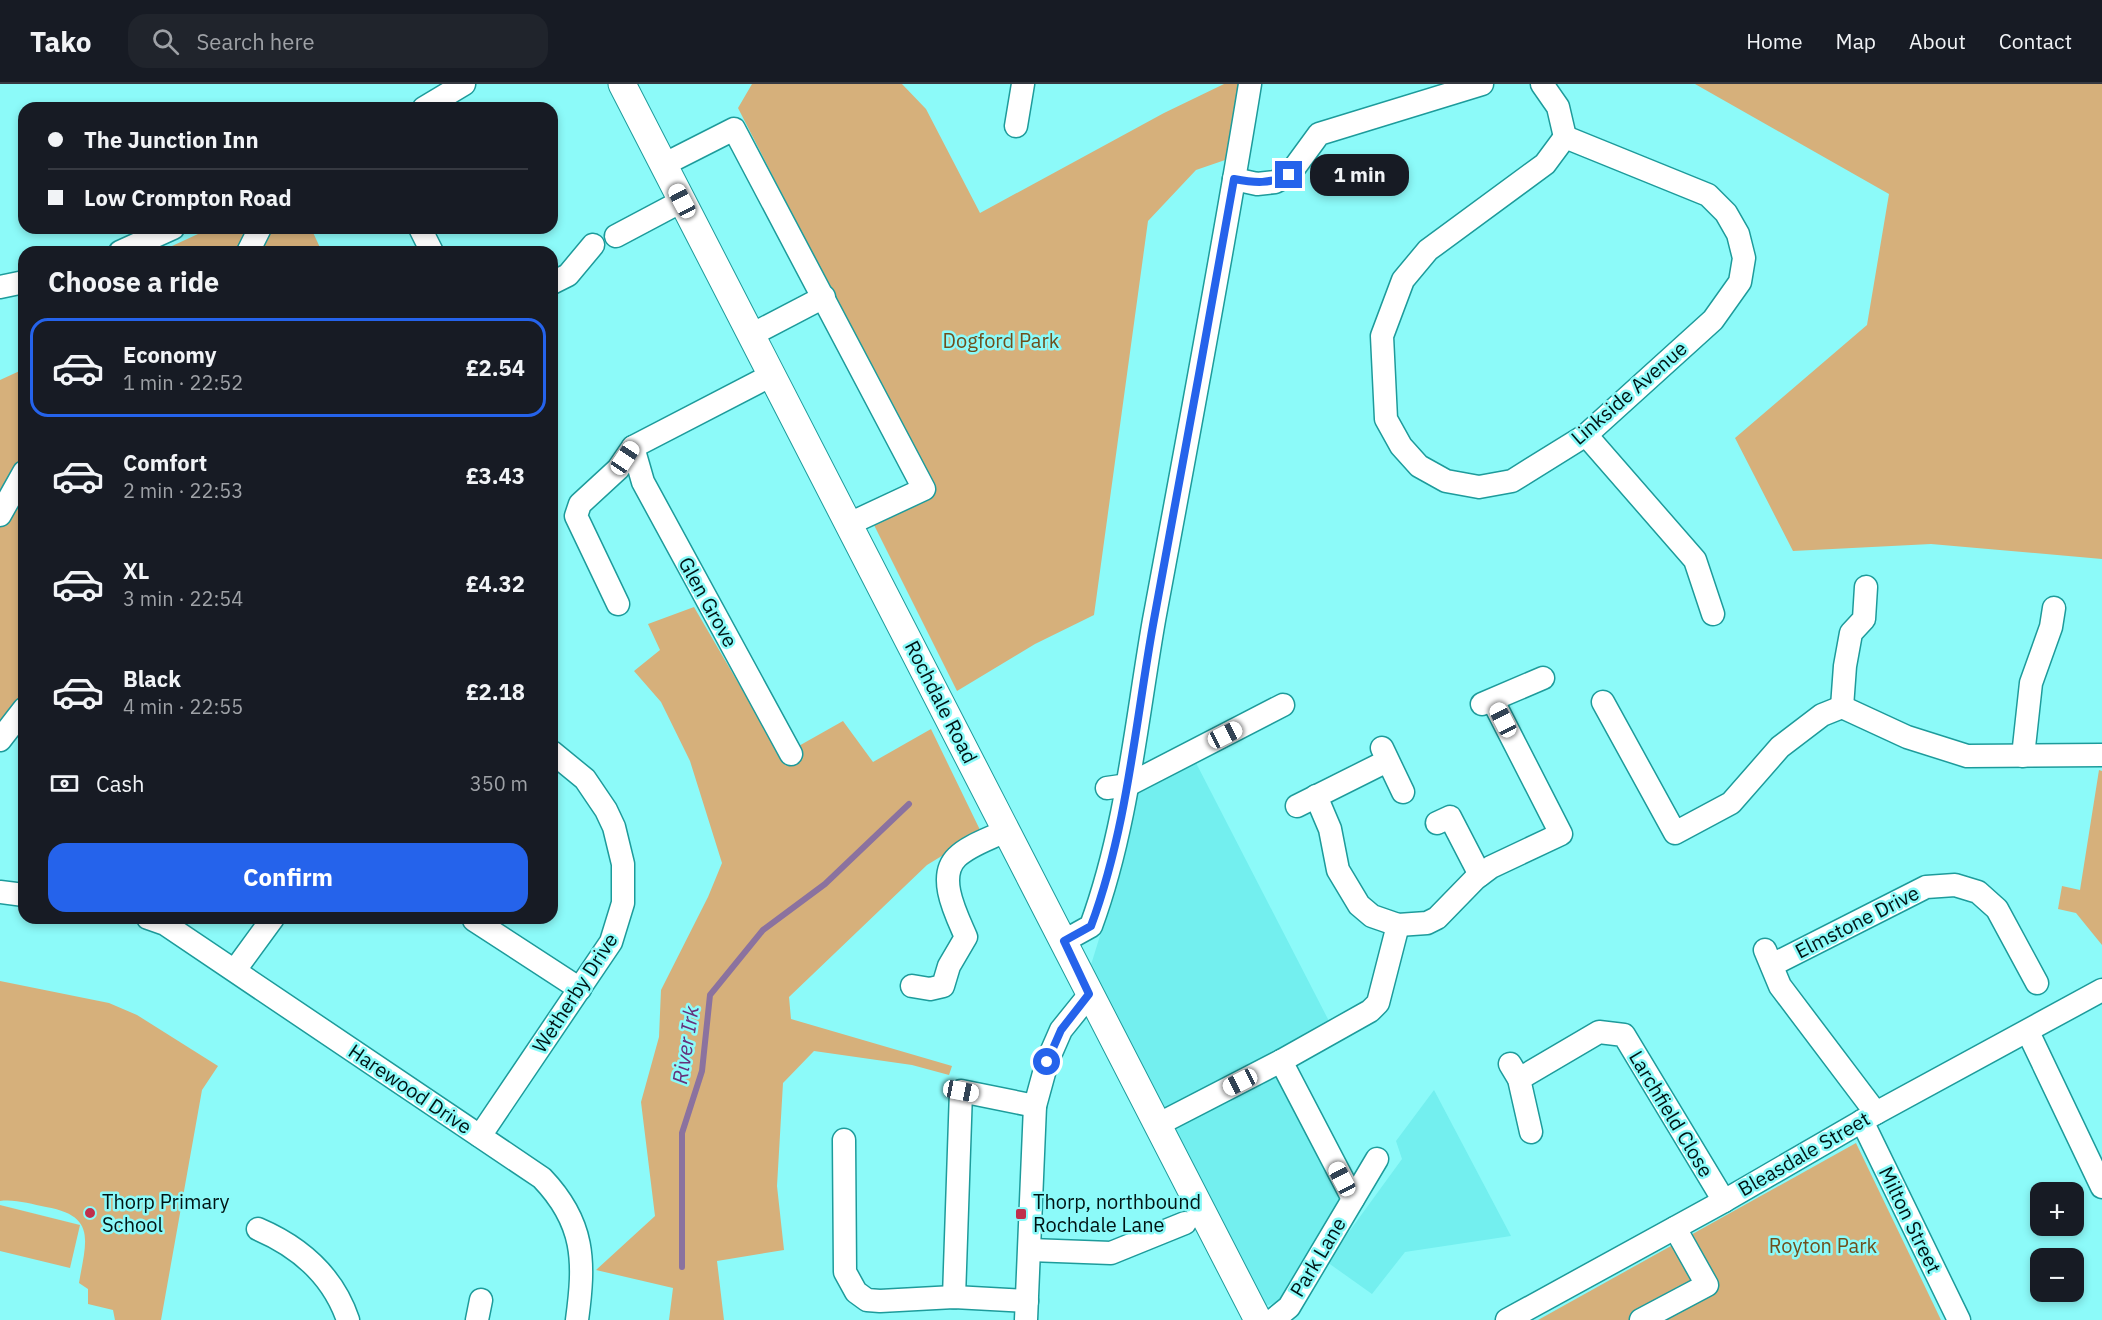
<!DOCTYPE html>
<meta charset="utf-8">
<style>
:root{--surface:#171b24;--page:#20242c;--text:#f1f3f6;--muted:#9ea1a6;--line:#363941;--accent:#2563eb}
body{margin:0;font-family:"IBM Plex Sans",sans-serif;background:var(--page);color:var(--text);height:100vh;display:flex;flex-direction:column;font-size:22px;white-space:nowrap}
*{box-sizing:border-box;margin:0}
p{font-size:20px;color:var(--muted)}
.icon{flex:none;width:33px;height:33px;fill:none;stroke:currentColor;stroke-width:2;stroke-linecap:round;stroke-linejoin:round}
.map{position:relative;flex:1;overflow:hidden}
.panel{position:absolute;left:18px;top:162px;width:540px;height:678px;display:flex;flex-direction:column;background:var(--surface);border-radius:18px;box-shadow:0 3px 9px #0003}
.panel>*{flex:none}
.banner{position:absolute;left:18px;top:18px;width:540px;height:132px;border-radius:18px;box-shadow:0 3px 9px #0003;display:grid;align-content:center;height:132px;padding:0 30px;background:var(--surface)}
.controls{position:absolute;left:2030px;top:1098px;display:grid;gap:12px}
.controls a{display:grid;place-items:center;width:54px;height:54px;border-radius:12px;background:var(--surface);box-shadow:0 3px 9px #0003;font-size:30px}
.end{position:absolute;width:27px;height:27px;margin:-14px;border:8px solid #2563eb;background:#fff;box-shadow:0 0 0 3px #fff}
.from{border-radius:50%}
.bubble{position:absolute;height:42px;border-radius:18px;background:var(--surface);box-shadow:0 3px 9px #0003;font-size:20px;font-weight:700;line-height:42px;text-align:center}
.car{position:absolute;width:18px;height:36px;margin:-18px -9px;border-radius:8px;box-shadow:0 0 4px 2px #0007;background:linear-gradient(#fff 24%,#345 0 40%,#fff 0 76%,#345 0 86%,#fff 0)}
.banner b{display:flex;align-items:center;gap:21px;height:57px;font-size:22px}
.banner b+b{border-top:2px solid var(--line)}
.banner i{width:15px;height:15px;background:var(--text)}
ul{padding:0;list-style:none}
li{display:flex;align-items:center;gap:18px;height:99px;margin:0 12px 9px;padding:0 18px;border:3px solid transparent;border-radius:18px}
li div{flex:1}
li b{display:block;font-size:22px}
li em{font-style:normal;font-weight:700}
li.on{border-color:var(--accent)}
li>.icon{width:54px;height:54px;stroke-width:1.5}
h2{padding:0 30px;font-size:27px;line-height:72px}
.pay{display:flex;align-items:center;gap:15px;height:66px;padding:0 30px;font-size:22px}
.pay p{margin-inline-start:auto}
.action{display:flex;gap:12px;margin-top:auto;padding:12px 30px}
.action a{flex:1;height:69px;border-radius:18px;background:var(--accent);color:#fff;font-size:24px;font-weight:700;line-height:69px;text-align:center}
header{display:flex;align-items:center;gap:36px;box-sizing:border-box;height:84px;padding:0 30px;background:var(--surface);border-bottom:2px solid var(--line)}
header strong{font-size:28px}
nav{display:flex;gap:33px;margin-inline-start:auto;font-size:21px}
.search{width:420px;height:54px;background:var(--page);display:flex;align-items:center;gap:15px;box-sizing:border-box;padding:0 21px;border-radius:18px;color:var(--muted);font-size:22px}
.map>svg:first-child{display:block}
.built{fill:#73efef}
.green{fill:#d6b07b}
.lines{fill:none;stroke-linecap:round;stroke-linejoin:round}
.stream{stroke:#8b729f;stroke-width:6}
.minor-casing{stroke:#1d9b9b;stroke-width:25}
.major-casing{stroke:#1d9b9b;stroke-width:29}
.minor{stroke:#fff;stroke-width:22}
.major{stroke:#fff;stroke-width:27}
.route{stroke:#2563eb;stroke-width:8}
.poi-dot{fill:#c02f4b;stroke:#8cfaf9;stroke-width:2}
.labels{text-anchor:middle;stroke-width:5;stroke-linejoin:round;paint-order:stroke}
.park-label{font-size:20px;fill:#6f4f1d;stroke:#8cfaf9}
.street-label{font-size:20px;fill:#001414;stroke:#8cfaf9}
.poi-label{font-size:20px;fill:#001414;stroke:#8cfaf9;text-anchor:start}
.water-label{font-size:21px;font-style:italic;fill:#66317b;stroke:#8cfaf9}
</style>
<header>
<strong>Tako</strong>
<div class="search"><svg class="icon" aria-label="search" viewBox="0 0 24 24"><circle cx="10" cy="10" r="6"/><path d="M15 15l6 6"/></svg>Search here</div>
<nav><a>Home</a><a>Map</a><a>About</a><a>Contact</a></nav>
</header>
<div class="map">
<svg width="2102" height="1236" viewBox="0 0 2102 1236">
<rect width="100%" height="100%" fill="#8cfaf9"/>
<g class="built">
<polygon points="1194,675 1331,941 1270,977 1345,1118 1280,1217 1266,1222 1090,884 1125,771 1130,707"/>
<polygon points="1434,1006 1511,1152 1405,1168 1372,1210 1327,1178 1402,1075 1396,1057"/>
</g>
<g class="green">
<polygon points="752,0 902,0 926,25 980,129 1164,29 1224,0 1239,0 1228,75 1196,86 1148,137 1094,531 1035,560 957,607 873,439 935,409 738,24"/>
<polygon points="1695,0 2102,0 2102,475 1931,460 1793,467 1735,354 1867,241 1889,110"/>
<polygon points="211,144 311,144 322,168 159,168"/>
<polygon points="24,285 24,610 0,637 0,296"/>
<polygon points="694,523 781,672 843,637 873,678 931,645 981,748 927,781 789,913 791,935 952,982 949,991 912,981 814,967 783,999 777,1102 784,1166 717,1177 724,1236 669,1236 673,1204 596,1186 655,1132 641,1018 659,953 661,906 708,813 722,779 690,677 661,618 634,587 660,566 648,540"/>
<polygon points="2099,686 2102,687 2102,861 2076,829 2058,825 2062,802 2080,806"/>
<path d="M0 897 109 919 137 931 218 982 202 1006 161 1236H115L113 1226 88 1220V1205L79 1199C86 1157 97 1132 46 1123 31 1120 15 1115 0 1117Z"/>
<polygon points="1856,1059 1941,1236 1538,1236"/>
<polygon points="0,1121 80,1141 70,1184 0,1167"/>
</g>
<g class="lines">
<polyline class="stream" points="682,1183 682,1049 702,987 710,911 763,846 825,800 909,720"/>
<defs>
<g id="minor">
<polyline points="1542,0 1558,23 1565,53"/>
<polyline points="424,24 464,0"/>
<polyline points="1016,42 1023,0"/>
<polygon points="1565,53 1708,111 1726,129 1738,150 1744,174 1740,198 1713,236 1586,351 1512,397 1479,403 1446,397 1419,382 1401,362 1386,335 1382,252 1403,196 1428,166 1545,80"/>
<polyline points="663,81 734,45 924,405 849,440"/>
<polyline points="1234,95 1257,100 1275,98 1289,91 1319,50 1482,0"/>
<polyline points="420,144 432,168"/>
<polyline points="616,152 682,117"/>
<polyline points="120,168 173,144"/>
<polyline points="248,168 260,144"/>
<polyline points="552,199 568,191 593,161"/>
<polyline points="0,203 24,198"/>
<polyline points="753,250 824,213"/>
<polyline points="1586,351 1695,476 1713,530"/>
<polyline points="633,363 643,398 791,670"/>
<polyline points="0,431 24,388"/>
<polyline points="618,520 576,432 580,420 618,385 633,363 772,291"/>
<polyline points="1603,618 1675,749 1731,719 1780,663 1822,631 1842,623"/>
<polyline points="1482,620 1543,594"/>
<polyline points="1842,623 1907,653 1967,672 2102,671"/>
<polyline points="1842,623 1845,582 1851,549 1864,535 1866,503"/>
<polyline points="0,656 24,625"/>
<polyline points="1382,664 1403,708"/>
<polyline points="2023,672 2031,599 2051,543 2054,524"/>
<polyline points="1107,704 1128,701 1283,621"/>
<polyline points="1316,712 1330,745 1338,786 1359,821 1372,832 1398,841 1427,839 1437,834 1475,795 1491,783 1561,750 1493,617"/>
<polyline points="1297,722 1387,677"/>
<polyline points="1437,739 1450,733 1480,791"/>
<polyline points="0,808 24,811"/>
<path d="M148 834 165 840 542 1094C585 1139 585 1177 577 1236"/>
<polyline points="474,836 580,905"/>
<path d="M1064 857 1091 842C1127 744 1136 639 1154 536 1187 358 1221 179 1250 0"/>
<polyline points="1765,866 1780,902 1876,1029"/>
<polyline points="1772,881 1926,803 1955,801 1978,808 1997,825 2037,899"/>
<polyline points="235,886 273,834"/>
<path d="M912 902 930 905 943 902 949 882 966 853C957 832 936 793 957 773 969 761 992 754 1007 746"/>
<polyline points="2028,948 2102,1103"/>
<polyline points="1281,977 1353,1115"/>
<polyline points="1510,980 1519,995 1531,1048"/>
<polyline points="1519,995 1599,948 1624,951 1724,1117"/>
<polyline points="1862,1037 1959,1236"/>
<polyline points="1159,1040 1281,977 1370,927 1378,919 1398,841"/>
<polyline points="480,1052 611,858 623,819 623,780 614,743 606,726 585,695 552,668"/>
<polyline points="844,1056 845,1188 856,1208 867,1216 880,1217 954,1213 1027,1217"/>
<path d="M258 1145C300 1163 333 1192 348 1236"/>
<polyline points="1030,1166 1111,1169 1185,1139"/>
<polyline points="954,1213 961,1007 1035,1022"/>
<polyline points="477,1236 481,1216"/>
<polyline points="1026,1236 1035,1022 1047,978 1061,946 1090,910"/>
<polyline points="1273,1236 1289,1223 1377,1075"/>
<polyline points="1507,1236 1724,1117 1876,1029 2102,906"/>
<polyline points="1641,1236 1707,1201 1675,1144"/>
</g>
<polyline id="major" points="622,0 1258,1236"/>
</defs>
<use href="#minor" class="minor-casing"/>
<use href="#major" class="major-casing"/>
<use href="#minor" class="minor"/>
<use href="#major" class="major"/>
</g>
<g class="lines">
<path class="route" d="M1047 978 1061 946 1089 910 1064 857 1091 842C1127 745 1135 642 1153 541 1180 392 1208 244 1234 95 1255 99 1270 100 1289 91"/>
</g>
<g class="poi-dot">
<circle cx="90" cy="1129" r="6"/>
<rect x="1015" y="1124" width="12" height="12" rx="3"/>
</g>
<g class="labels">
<g class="park-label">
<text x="1001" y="264">Dogford Park</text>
<text x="1823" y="1169">Royton Park</text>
</g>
<g class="street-label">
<text transform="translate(1629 309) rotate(-41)" y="7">Linkside Avenue</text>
<text transform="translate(708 518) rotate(61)" y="7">Glen Grove</text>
<text transform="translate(941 618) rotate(63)" y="7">Rochdale Road</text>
<text transform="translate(1857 838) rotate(-27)" y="7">Elmstone Drive</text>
<text transform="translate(575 909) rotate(-57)" y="7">Wetherby Drive</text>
<text transform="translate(410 1005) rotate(34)" y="7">Harewood Drive</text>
<text transform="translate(1671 1030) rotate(59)" y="7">Larchfield Close</text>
<text transform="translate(1804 1070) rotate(-30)" y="7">Bleasdale Street</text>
<text transform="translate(1910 1136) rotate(64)" y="7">Milton Street</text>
<text transform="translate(1318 1173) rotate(-59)" y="7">Park Lane</text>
</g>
<g class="poi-label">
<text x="102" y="1125">Thorp Primary<tspan x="102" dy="23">School</tspan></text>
<text x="1033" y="1125">Thorp, northbound<tspan x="1033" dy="23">Rochdale Lane</tspan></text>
</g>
<g class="water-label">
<text transform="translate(686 961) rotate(-81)" y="7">River Irk</text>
</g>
</g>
</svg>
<div class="controls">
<a>+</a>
<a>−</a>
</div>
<i class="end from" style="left:1047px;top:978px"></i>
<i class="end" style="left:1289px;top:91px"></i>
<div class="bubble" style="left:1310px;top:70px;width:99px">1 min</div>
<i class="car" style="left:682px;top:117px;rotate:332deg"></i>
<i class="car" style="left:625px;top:374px;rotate:34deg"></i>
<i class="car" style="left:1503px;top:636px;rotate:333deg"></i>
<i class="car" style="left:1225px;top:651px;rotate:63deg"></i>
<i class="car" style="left:1240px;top:998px;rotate:243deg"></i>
<i class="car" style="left:961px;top:1007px;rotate:101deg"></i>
<i class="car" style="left:1342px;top:1095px;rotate:332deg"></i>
<div class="banner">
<b><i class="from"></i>The Junction Inn</b>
<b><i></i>Low Crompton Road</b>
</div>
<section class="panel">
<h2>Choose a ride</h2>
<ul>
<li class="on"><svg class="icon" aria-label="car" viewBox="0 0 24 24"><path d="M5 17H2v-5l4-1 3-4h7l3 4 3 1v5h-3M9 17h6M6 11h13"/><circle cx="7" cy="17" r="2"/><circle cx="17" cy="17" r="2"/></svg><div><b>Economy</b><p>1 min · 22:52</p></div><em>£2.54</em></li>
<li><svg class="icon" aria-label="car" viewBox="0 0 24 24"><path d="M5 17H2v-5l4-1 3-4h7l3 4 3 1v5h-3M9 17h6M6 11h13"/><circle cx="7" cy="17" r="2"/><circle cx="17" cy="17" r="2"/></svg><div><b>Comfort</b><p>2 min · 22:53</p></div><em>£3.43</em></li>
<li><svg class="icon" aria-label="car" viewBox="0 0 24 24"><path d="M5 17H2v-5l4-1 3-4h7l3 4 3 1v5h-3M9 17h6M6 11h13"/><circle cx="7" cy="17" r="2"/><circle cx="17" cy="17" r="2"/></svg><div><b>XL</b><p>3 min · 22:54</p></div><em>£4.32</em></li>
<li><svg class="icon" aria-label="car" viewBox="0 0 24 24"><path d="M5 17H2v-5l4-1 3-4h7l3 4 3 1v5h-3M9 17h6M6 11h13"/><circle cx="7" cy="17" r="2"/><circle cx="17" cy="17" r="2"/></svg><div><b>Black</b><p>4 min · 22:55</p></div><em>£2.18</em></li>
</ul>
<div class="pay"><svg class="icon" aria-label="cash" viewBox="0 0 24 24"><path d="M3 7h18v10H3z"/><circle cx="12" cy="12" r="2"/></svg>Cash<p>350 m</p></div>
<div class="action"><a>Confirm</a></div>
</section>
</div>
